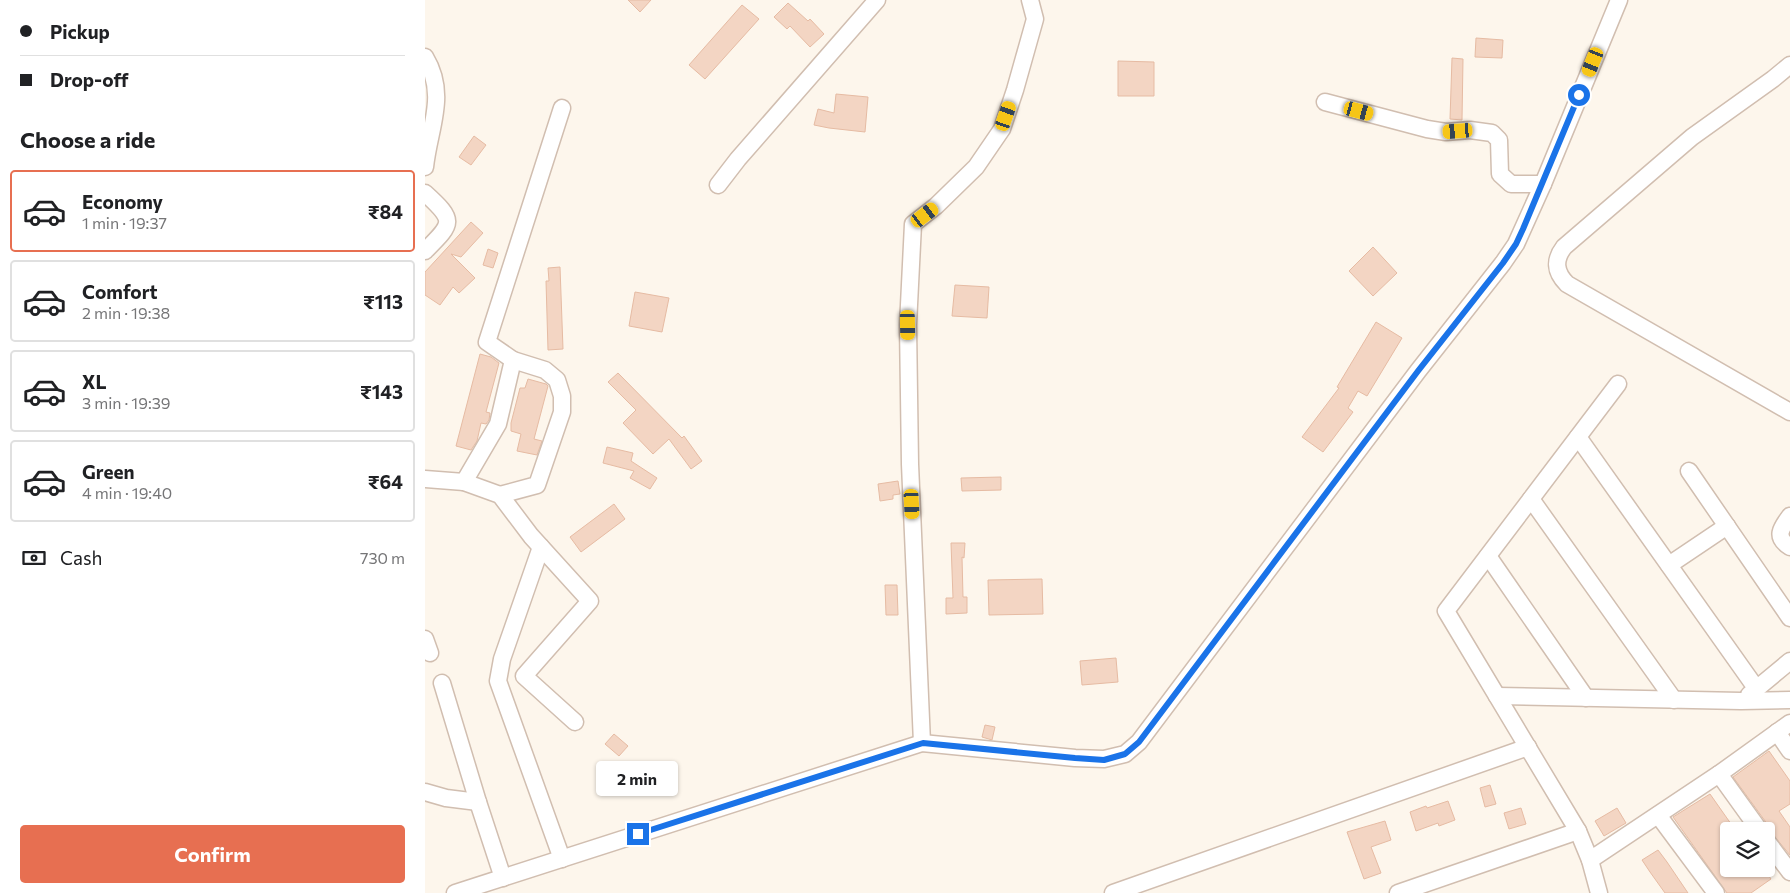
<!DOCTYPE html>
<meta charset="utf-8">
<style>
:root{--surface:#fff;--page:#f6f6f6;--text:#202124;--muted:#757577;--line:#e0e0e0;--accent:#e76f51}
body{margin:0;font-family:Commissioner,sans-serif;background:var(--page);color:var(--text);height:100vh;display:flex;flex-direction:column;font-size:19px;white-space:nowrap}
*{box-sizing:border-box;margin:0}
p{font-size:16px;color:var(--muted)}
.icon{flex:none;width:28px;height:28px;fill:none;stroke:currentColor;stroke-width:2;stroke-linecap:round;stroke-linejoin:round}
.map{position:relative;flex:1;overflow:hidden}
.side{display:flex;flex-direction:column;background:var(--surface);width:425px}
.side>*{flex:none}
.top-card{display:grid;align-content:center;height:110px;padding:0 20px;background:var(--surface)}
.tools{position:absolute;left:1295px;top:822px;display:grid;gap:10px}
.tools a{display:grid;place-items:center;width:55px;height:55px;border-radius:5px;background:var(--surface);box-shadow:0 1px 4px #0004;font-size:25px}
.end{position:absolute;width:22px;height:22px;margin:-11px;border:6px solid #1a73e8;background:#fff;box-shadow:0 0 0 2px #fff}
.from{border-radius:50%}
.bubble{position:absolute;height:35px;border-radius:5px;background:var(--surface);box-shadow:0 1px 4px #0004;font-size:16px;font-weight:700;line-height:35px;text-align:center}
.car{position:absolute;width:15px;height:30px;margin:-15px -8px;border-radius:6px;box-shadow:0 0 4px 1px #0007;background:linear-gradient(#f5c518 24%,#345 0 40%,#f5c518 0 76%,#345 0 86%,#f5c518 0)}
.top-card b{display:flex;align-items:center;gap:18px;height:48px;font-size:19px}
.top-card b+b{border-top:1px solid var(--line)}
.top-card i{width:12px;height:12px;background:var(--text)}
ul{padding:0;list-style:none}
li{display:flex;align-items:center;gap:15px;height:82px;margin:0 10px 8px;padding:0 10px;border:2px solid var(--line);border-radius:5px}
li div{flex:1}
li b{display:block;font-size:19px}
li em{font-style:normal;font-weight:700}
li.current{border-color:var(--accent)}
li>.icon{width:45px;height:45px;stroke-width:1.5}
h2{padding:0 20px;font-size:22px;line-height:60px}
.pay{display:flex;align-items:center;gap:12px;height:55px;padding:0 20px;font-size:19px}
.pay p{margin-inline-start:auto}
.cta{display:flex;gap:10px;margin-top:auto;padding:10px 20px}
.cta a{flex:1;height:58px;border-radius:5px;background:var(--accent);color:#fff;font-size:20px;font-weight:700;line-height:58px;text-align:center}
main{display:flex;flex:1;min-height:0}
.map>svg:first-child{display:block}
.building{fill:#f3d5c3;stroke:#e6bba3}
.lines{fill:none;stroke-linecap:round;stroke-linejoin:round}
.minor-casing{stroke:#d1beb0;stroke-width:19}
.minor{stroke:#fff;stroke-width:16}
.route{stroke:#1a73e8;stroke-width:6}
</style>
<main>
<section class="side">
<div class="top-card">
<b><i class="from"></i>Pickup</b>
<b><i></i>Drop-off</b>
</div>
<h2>Choose a ride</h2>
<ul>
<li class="current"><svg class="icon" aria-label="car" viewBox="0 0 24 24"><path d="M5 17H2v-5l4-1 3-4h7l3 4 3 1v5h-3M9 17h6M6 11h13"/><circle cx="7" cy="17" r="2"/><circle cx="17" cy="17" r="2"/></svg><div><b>Economy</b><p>1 min · 19:37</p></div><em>₹84</em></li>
<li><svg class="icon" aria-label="car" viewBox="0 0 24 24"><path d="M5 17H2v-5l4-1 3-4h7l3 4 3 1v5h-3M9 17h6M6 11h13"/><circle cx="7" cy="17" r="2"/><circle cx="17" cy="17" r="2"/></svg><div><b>Comfort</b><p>2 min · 19:38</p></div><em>₹113</em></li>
<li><svg class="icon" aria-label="car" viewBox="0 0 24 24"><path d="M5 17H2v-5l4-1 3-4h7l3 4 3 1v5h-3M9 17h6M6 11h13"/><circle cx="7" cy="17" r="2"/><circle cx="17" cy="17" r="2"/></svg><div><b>XL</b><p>3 min · 19:39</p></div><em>₹143</em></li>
<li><svg class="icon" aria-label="car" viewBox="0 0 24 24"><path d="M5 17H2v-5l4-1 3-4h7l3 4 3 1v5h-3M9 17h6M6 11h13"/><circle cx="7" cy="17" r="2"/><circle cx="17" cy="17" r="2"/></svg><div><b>Green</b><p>4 min · 19:40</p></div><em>₹64</em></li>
</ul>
<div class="pay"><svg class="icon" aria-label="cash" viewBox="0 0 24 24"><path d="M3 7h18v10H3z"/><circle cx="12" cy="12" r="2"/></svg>Cash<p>730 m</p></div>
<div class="cta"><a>Confirm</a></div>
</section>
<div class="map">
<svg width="1365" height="893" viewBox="0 0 1365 893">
<rect width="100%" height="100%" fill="#fdf6ec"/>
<g class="building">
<polygon points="203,0 226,0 215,12"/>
<polygon points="363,3 383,21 385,19 399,34 385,47 365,26 362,29 349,17"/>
<polygon points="317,5 334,19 280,79 264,65"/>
<polygon points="1051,38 1078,40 1077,58 1050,57"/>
<polygon points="1027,58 1038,59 1037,120 1025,119"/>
<polygon points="693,61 729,62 729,96 693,96"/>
<polygon points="411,94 443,97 440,132 404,128 389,125 393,109 409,113"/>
<polygon points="49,136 61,145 46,165 34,157"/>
<polygon points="46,222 58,233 36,257 26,254 50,278 34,293 28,287 15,305 0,295 0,272"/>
<polygon points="948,247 972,273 948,296 924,271"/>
<polygon points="63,249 73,253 68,268 58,265"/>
<polygon points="135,267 138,349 123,350 121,281 124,281 123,268"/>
<polygon points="530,285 564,287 562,318 527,316"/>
<polygon points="210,292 244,298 237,332 204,326"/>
<polygon points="951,322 977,338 942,396 933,391 923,408 928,412 898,452 877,437 914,388 912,387"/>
<polygon points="55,354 66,357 74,363 61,412 65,413 64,420 61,424 56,423 52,441 46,450 31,446"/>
<polygon points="193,373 257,438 259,436 277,461 266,469 244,439 228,454 198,423 211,410 183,382"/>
<polygon points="103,379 121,384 123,386 109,439 117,441 112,455 92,451 96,434 86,431 86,423 95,388 100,388"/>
<polygon points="182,447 208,453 206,461 232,478 225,489 205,478 209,471 178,463"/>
<polygon points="576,477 576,490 537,491 536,478"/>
<polygon points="473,481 475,494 468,495 468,499 455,501 453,484"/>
<polygon points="189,504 200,519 156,552 145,537"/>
<polygon points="526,543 540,543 539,558 537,557 538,597 542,597 542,613 521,614 521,598 528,598"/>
<polygon points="617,579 618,614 564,615 563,580"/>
<polygon points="460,585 472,585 473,615 461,615"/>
<polygon points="691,658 693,682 657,685 655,661"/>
<polygon points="560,725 570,727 567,740 557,737"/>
<polygon points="189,734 203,746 194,756 180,744"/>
<polygon points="1344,751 1365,781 1365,804 1354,811 1365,827 1365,855 1345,831 1343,825 1308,777"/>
<polygon points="1065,785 1071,804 1060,807 1055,788"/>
<polygon points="1285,794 1311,831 1304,831 1304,869 1339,869 1346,879 1326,893 1302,893 1248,817"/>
<polygon points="1023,801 1030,820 1014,826 1013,823 991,831 985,812 1001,806 1002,808"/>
<polygon points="1096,808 1101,824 1084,829 1079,813"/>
<polygon points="1192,808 1201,823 1179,836 1170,821"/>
<polygon points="960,821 966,840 946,847 956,873 939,879 922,832"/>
<polygon points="1233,850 1242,862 1263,893 1240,893 1225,872 1217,860"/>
</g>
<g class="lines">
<defs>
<g id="minor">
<path d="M0 57C23 95 4 128 0 167"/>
<path d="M1365 65 1348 79 1267 137 1139 247C1129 260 1130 272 1142 284L1365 412"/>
<polyline points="900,102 1002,129 1021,132 1045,130 1067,133 1074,140 1075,174 1086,184 1118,184"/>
<polyline points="293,185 313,159 452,0"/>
<path d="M0 193C31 221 28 223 0 251"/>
<polyline points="1153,437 1331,688"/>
<polyline points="1264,471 1365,618"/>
<polyline points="0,479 39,482 75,495 106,536 165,601 99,676 150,722"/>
<polyline points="39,482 73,424 88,360 62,342 137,108"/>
<polyline points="75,495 112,485 137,412 137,396 132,380 120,370 88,360"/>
<polyline points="1106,499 1249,700"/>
<path d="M1365 516C1356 528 1349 537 1365 547"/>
<polyline points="116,547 77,659 73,681 137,859"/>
<polyline points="1063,556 1161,698"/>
<polyline points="1244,565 1302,526"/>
<polyline points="0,639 5,653"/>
<polyline points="17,683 53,802 78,878"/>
<polyline points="1324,695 1365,661"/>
<polyline points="1072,696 1316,701 1365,700"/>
<polyline points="1352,732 1365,751"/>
<polyline points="497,743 485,464 483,325 488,224 511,206 551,167 577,129 590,90 610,19 605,0"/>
<polyline points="1294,774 1335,831"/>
<polyline points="0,792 21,798 53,802"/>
<polyline points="1233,815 1291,893"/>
<polyline points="1341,840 1365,872"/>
<polyline points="1165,860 1294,774 1365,723"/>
<polyline points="30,893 497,743 650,758 679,759 700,754 714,742 993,371 1078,263 1091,244 1118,184 1194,0"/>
<polyline points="688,893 1103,747"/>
<polyline points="973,893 1153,831"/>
<polyline points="1174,893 1165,860 1153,831 1021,611 1193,384"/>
</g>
</defs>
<use href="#minor" class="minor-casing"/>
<use href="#minor" class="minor"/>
</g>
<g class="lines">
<polyline class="route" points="213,834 498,743 650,758 679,760 700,754 714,742 993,371 1078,263 1091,244 1098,229 1154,95"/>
</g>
</svg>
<div class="tools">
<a><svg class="icon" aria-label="layers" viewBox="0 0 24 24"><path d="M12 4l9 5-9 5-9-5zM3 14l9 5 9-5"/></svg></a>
</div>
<i class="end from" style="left:1154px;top:95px"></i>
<i class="end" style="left:213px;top:834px"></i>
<div class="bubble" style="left:171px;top:761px;width:82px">2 min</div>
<i class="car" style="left:1168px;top:62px;rotate:202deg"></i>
<i class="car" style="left:934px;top:111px;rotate:105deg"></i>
<i class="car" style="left:581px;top:116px;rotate:19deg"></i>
<i class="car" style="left:1033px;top:131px;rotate:266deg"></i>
<i class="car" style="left:500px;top:215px;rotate:53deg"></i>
<i class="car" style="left:483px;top:325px;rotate:179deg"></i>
<i class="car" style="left:487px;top:504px;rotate:177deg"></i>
</div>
</main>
